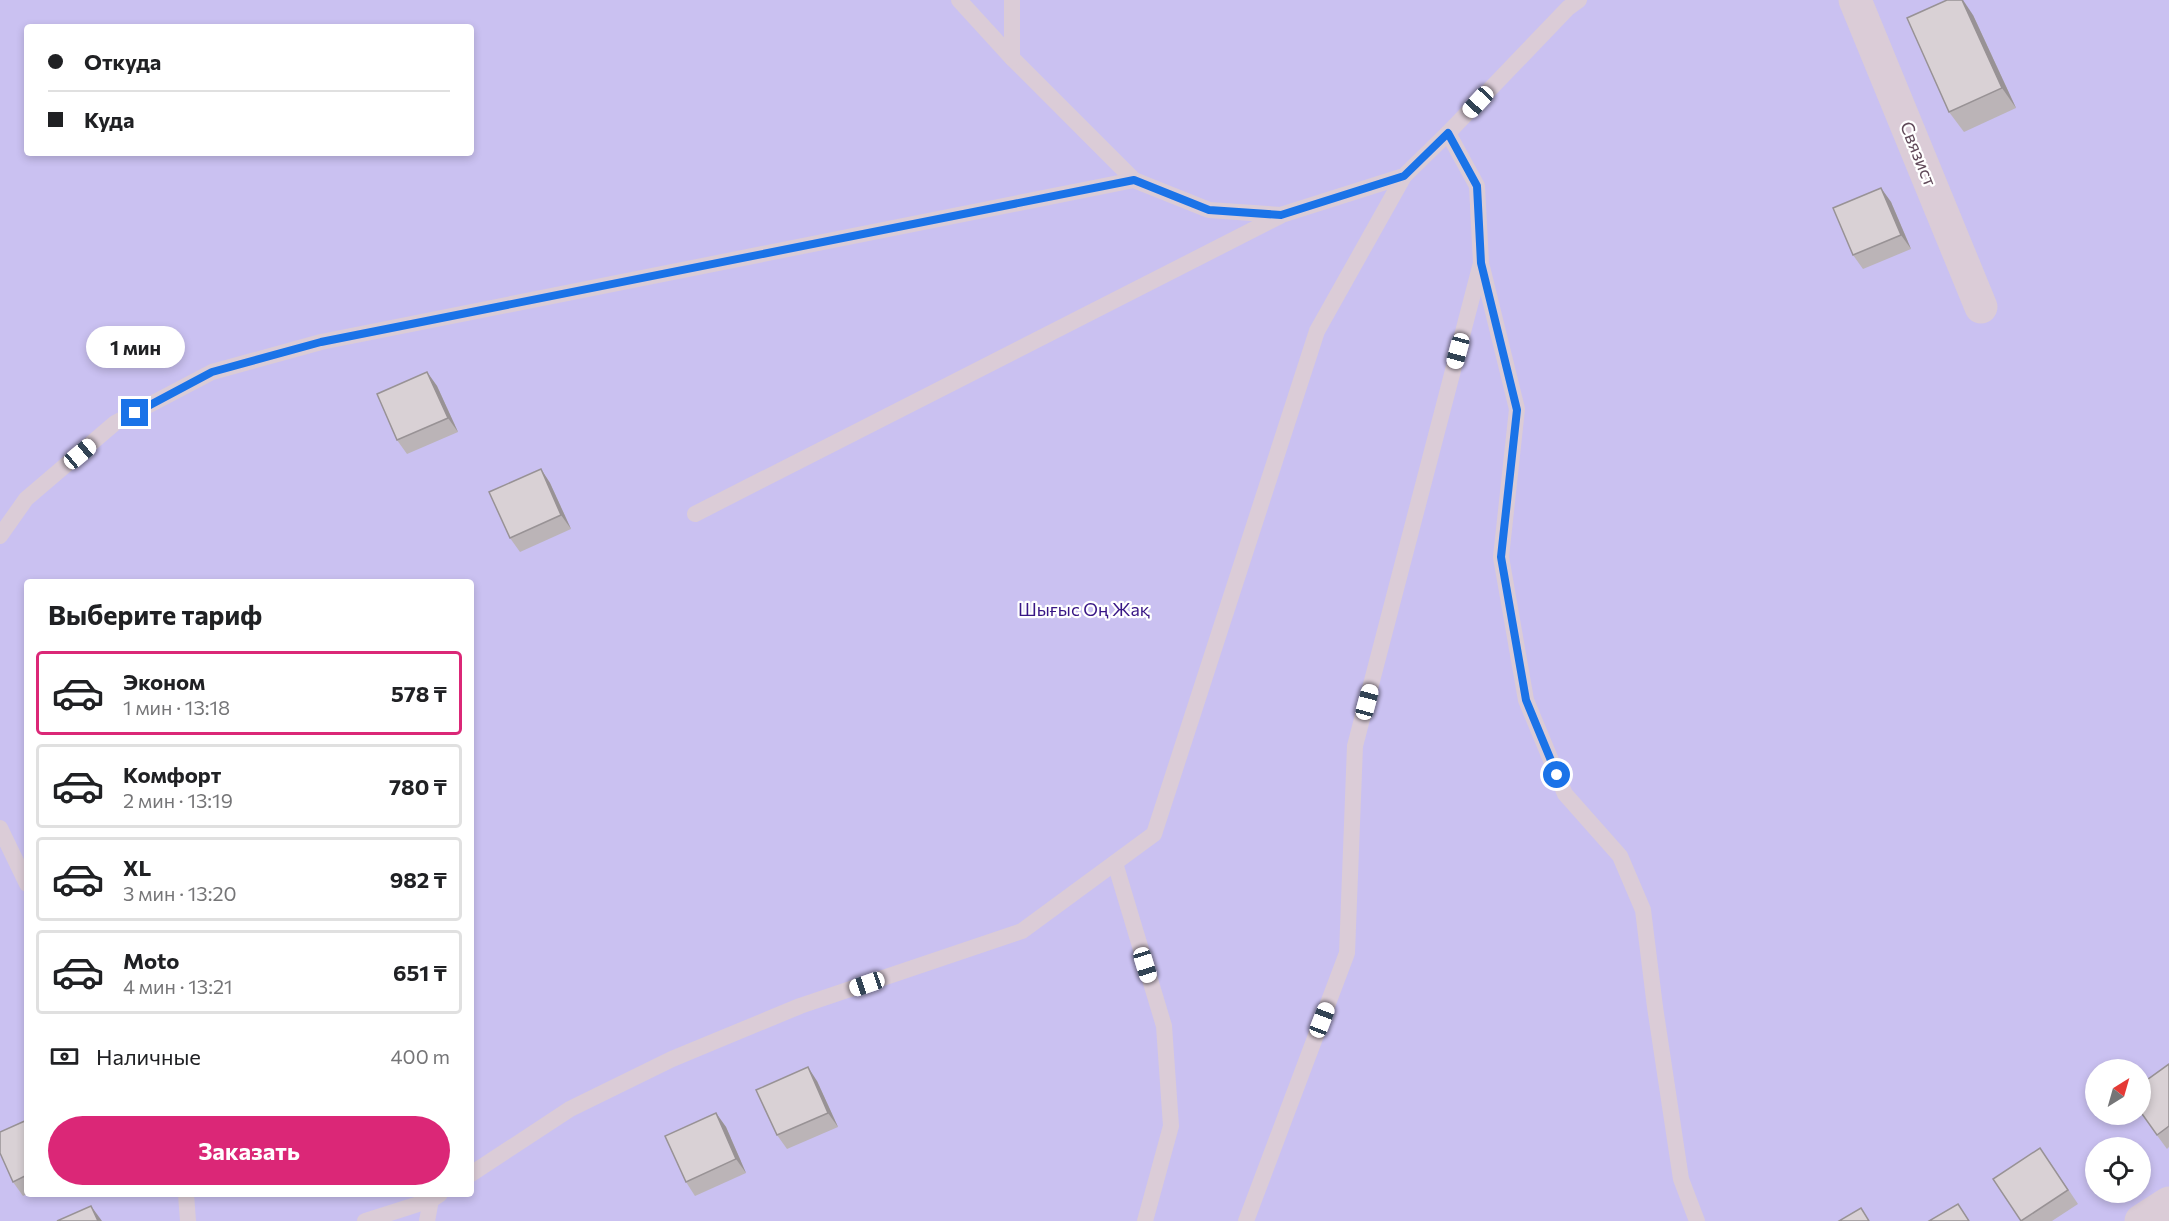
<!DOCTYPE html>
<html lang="ru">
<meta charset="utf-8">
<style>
:root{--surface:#fff;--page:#f2f2f2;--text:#202124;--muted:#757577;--line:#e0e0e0;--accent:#db2777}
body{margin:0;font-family:Commissioner,sans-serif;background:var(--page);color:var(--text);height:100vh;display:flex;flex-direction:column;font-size:22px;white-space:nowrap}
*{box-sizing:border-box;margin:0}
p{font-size:20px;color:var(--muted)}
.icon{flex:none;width:33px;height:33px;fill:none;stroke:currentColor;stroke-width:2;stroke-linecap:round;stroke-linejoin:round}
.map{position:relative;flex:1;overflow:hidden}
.panel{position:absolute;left:24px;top:579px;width:450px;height:618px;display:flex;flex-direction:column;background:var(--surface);border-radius:6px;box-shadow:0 3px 9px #0003}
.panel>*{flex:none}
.banner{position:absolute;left:24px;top:24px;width:450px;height:132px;border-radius:6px;box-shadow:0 3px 9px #0003;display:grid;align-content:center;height:132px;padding:0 24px;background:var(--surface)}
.needle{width:39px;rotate:37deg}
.buttons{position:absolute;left:2085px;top:1059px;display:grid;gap:12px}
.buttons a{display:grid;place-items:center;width:66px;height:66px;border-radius:50%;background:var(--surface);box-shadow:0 3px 9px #0003;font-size:30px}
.end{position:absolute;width:27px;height:27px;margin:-14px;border:8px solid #1a73e8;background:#fff;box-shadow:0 0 0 3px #fff}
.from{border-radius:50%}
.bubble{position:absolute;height:42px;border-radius:21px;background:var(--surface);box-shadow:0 3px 9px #0003;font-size:20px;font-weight:700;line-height:42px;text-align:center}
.car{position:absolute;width:18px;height:36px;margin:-18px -9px;border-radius:8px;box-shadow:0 0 4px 2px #0007;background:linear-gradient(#fff 24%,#345 0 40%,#fff 0 76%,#345 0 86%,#fff 0)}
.banner b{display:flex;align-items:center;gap:21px;height:57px;font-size:22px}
.banner b+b{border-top:2px solid var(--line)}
.banner i{width:15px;height:15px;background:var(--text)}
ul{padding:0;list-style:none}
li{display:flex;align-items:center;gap:18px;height:84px;margin:0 12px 9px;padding:0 12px;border:3px solid var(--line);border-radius:6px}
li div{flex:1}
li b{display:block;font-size:22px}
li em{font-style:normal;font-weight:700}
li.on{border-color:var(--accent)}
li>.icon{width:54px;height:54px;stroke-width:1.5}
h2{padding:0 24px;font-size:27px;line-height:72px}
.pay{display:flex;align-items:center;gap:15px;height:66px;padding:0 24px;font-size:22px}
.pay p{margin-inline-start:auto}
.cta{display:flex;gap:12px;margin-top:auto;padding:12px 24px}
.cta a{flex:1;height:69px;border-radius:36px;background:var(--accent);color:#fff;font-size:24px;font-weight:700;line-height:69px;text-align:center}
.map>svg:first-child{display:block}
.green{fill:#cac1f1;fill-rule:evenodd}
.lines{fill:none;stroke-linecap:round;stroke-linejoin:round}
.service{stroke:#dbccd7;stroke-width:16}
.minor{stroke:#dbccd7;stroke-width:33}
.wall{fill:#bbb4b7}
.shaded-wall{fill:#989295}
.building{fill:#d9d1d5;stroke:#989295;stroke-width:1.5}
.route{stroke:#1a73e8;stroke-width:8}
.labels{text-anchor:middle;stroke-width:4.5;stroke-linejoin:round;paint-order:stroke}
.street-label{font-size:18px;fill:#604959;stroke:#fff}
.park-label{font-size:18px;fill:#381685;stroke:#fff}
</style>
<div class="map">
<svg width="2169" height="1221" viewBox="0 0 2169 1221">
<rect width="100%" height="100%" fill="#f2f4f2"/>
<path class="green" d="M0 0H2169V1221H0ZM27 27H471V153H27ZM27 582H471V1194H27ZM2096 1070H2140V1114H2096ZM2096 1148H2140V1192H2096Z"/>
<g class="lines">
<g class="service">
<polyline points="959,0 1012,58 1134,180 1209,210 1281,215 1404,176 1448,133 1568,8 1579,0"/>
<polyline points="1012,58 1012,0"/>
<polyline points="1482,267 1517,409 1501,557 1526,700 1565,794 1620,856 1643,910 1655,1007 1681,1179 1697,1221"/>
<polyline points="695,514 1280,216"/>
<polyline points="0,536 26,499 115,423 212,372 321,342 1134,180"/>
<polyline points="0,828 27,884"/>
<polyline points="1115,863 1164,1026 1171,1126 1145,1221"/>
<polyline points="471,1174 570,1109 672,1059 800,1006 1022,931 1154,834 1317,331 1404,176"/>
<polyline points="186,1194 188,1221"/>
<polyline points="426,1194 431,1200 427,1221"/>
<polyline points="365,1221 431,1200 440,1194"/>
<polyline points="1246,1221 1347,953 1355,746 1481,263 1477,186 1448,133"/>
</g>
<g class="minor">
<polyline points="1855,0 1981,307"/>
<polyline points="2141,1221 2169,1203"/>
</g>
</g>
<g class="wall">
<polygon points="1973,15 2016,108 1964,132 1949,112"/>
<polygon points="1881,188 1891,202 1911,249 1863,269 1853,255"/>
<polygon points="427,372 437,386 458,432 407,454 397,440"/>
<polygon points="541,469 550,483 571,529 520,552 510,538"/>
<polygon points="2169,1064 2169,1147 2167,1149 2140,1112"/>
<polygon points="817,1081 838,1127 787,1149 777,1135"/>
<polygon points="716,1113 726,1127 746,1173 695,1196 686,1182"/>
<polygon points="27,1120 27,1194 23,1196 13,1182"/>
<polygon points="2050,1162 2078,1204 2052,1221 2021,1221"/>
</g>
<g class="shaded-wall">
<polygon points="1962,0 1963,0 1973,15 2016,108 2002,88"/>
<polygon points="1881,188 1891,202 1911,249 1901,235"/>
<polygon points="427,372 437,386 458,432 448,418"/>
<polygon points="541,469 550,483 571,529 561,515"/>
<polygon points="808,1067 817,1081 838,1127 828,1113"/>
<polygon points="716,1113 726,1127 746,1173 736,1159"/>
<polygon points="91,1206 102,1221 98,1221"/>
</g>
<g class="building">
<polygon points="1947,0 1962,0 2002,88 1949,112 1907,18"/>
<polygon points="1881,188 1901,235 1853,255 1833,208"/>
<polygon points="427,372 448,418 397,440 377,394"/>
<polygon points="541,469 561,515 510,538 489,492"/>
<polygon points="2169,1064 2169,1126 2157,1135 2140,1111 2140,1085"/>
<polygon points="808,1067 828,1113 777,1135 756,1090"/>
<polygon points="716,1113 736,1159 686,1182 665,1136"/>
<polygon points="27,1120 27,1175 13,1182 0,1153 0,1132"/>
<polygon points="2040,1148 2068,1190 2021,1221 1993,1179"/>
<polygon points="1958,1204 1969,1221 1929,1221"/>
<polygon points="91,1206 98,1221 57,1221"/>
<polygon points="1861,1208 1869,1221 1839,1221"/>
</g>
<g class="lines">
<polyline class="route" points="135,413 212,372 321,342 1134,180 1209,210 1281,215 1404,176 1448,133 1477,186 1481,263 1517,410 1501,557 1526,700 1557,775"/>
</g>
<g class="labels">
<g class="street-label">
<text transform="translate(1918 154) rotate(68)" y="6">Связист</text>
</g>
<g class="park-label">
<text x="1084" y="616">Шығыс Оң Жақ</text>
</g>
</g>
</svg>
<div class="buttons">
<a><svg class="needle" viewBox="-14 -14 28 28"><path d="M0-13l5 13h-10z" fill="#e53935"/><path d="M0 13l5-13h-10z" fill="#757577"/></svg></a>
<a><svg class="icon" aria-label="locate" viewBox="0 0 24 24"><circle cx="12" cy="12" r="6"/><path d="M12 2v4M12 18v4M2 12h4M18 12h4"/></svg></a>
</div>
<i class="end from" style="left:1557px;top:775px"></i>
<i class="end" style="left:135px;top:413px"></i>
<div class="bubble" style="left:86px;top:326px;width:99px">1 мин</div>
<i class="car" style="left:1478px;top:102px;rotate:223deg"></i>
<i class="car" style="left:1458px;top:351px;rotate:195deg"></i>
<i class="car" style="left:80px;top:454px;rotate:50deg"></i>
<i class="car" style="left:1367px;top:702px;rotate:15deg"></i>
<i class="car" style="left:1145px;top:965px;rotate:163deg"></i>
<i class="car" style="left:867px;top:984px;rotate:251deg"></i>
<i class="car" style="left:1322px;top:1020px;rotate:21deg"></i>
<div class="banner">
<b><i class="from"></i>Откуда</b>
<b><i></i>Куда</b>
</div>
<section class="panel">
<h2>Выберите тариф</h2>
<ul>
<li class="on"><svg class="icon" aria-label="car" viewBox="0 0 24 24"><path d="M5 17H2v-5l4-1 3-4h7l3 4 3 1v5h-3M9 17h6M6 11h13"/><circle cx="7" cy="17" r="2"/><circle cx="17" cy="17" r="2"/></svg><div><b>Эконом</b><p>1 мин · 13:18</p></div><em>578 ₸</em></li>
<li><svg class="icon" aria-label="car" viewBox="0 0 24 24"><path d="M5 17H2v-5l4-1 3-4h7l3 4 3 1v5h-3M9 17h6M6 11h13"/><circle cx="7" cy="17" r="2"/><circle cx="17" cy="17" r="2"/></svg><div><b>Комфорт</b><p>2 мин · 13:19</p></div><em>780 ₸</em></li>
<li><svg class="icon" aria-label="car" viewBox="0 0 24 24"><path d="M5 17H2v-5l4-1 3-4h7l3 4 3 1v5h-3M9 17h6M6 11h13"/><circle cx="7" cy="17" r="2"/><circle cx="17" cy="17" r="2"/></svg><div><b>XL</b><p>3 мин · 13:20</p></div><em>982 ₸</em></li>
<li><svg class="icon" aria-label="car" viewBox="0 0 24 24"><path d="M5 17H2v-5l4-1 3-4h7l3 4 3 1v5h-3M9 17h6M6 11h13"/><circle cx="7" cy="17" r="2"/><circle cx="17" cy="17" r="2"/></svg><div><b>Moto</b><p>4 мин · 13:21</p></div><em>651 ₸</em></li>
</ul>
<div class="pay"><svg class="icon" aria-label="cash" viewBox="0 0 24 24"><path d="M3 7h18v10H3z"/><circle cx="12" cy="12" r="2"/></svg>Наличные<p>400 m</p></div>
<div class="cta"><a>Заказать</a></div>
</section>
</div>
